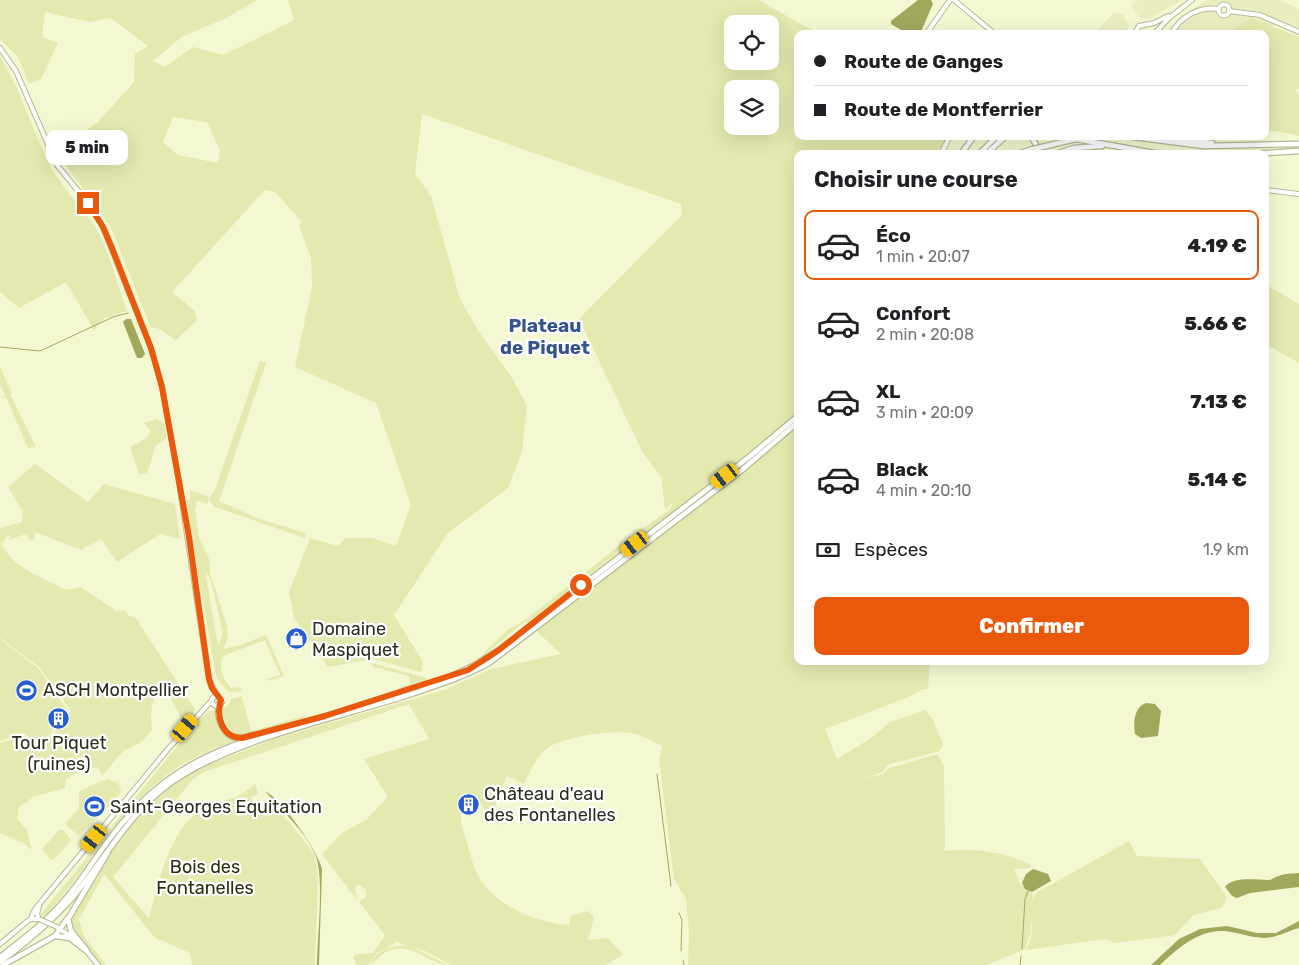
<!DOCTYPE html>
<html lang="fr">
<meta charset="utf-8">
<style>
:root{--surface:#fff;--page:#f6f6f6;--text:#202124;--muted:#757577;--line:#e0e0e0;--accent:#ea580c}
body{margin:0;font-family:Rubik,sans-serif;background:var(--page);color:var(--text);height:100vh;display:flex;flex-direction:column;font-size:19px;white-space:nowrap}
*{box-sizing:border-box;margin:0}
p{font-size:16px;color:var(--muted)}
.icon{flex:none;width:28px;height:28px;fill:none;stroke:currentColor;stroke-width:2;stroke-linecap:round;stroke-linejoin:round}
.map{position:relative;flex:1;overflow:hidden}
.details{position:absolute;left:794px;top:150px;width:475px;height:515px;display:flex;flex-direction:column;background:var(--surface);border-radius:10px;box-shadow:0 5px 20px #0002}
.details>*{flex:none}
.banner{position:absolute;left:794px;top:30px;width:475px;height:110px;border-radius:10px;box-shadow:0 5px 20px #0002;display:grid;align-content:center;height:110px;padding:0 20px;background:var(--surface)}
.buttons{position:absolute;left:724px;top:15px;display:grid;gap:10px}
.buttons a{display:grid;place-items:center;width:55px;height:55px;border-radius:10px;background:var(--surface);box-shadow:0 5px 20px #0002;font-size:25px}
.end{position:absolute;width:22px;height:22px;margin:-11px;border:6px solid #ea580c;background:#fff;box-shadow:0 0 0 2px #fff}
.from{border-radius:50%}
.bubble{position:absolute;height:35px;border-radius:10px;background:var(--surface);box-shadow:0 5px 20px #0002;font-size:16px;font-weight:800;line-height:35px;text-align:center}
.car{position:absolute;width:15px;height:30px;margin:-15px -8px;border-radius:6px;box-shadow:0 0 4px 1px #0007;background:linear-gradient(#f5c518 24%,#345 0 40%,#f5c518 0 76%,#345 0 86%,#f5c518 0)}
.banner b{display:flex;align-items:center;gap:18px;height:48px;font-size:19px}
.banner b+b{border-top:1px solid var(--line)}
.banner i{width:12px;height:12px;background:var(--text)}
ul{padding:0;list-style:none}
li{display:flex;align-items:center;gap:15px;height:70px;margin:0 10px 8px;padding:0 10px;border:2px solid transparent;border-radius:10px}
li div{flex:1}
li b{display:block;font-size:19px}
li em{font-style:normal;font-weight:800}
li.selected{border-color:var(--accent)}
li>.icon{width:45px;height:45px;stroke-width:1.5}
h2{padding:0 20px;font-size:22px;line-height:60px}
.pay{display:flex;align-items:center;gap:12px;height:55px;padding:0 20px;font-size:19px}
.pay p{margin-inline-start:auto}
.primary-button{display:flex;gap:10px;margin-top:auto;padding:10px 20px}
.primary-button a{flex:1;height:58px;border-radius:10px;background:var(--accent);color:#fff;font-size:20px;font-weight:800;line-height:58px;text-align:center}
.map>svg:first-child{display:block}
.built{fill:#e9edc0}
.green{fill:#e4e9af;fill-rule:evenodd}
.water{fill:#a1a75b}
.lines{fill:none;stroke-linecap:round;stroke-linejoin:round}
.stream{stroke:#a1a75b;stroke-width:1}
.secondary-casing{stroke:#b7ba96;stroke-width:6}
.primary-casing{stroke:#b7ba96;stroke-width:7}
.secondary{stroke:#fff;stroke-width:4}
.primary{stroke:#fff;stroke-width:4.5}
.secondary-bridge-casing{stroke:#b7ba96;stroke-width:6;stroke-linecap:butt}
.primary-bridge-casing{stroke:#b7ba96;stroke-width:7;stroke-linecap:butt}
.secondary-bridge{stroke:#fff;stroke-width:4}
.primary-bridge{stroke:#fff;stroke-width:4.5}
.route{stroke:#ea580c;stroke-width:6}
.labels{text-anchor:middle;stroke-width:4.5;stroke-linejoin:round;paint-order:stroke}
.poi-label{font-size:18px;fill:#2b2d1e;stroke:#fff;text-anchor:start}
.park-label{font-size:18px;fill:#2b2c0a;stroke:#fff}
.neighbourhood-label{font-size:19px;font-weight:bold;fill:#35538c;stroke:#fff}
</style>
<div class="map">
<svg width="1299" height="965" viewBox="0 0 1299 965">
<rect width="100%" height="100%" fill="#f4f8d2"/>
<g class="built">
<polygon points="1137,0 1182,0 1149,19 1139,17 1131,6"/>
<polygon points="1206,0 1281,0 1299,9 1299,28 1258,11 1233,9 1225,2 1192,10"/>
<polygon points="1202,11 1215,11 1218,17 1224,18 1231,14 1255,16 1275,24 1274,27 1230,34 1173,34 1185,22"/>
<polygon points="1114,12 1123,14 1129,24 1127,34 1099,34 1097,31"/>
</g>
<g class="green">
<path d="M0 0H258L224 19 183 36 153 61 165 67 193 47 223 55 294 20 288 0H758L819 34H798V136H932L935 139 936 136H947L938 154H798V661H930L928 689H923L906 698 825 729 837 759 871 738 890 722 925 710 932 718 943 744 940 751 887 765 883 772 864 779 883 774 889 768 938 754 944 767 945 846 943 851C973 848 1004 851 1031 865L1030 868 1014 869 1020 884 1033 894 1031 932 1025 949 987 965H688L689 932 686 899 674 879 659 760 662 746C652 741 642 735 630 733 611 730 558 737 544 751 535 759 530 772 524 784L507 776 495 806 510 814 499 825 489 819 478 798 465 799C458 818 461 824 467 843 471 857 475 874 484 885 505 910 539 923 569 925L572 915 587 911 594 917 588 940 608 938 623 955 605 965H451L425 951 412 947 448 965C430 965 414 943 391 950 382 952 376 962 370 965 376 949 394 944 409 946L397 942 377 953 368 965H357L353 958 355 954 373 953 385 935 359 902 366 897V890L360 885 355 887 357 900 322 854 342 833 367 819 388 797 364 759 429 739 409 704 204 772 193 779 113 877 149 918C159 883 169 826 205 808 223 799 241 800 255 783L258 794 250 798 258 805 261 814 274 804 314 853 318 873 315 965H192L190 953 154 937 104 874 79 919 83 935 106 965H101L73 930 70 919 117 843 134 820 169 787 197 769 274 739 444 690 491 669 561 654 526 621 483 656 482 655 507 630 525 620 625 541 669 510 673 503 665 509 661 477 643 453 579 319 682 215 681 204 422 114 415 174 431 196 460 299 479 332 511 376 527 406 522 452 508 488 448 533 394 615 423 662 421 672 373 659 328 667 294 618 289 592 310 538 338 546 346 538H372L396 546 411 505 376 403 295 367 312 287 311 258 299 225 302 222 275 192 265 190 172 292 195 311 197 320 176 340 157 328H151L111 228 55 150 97 123 134 82 135 54 148 46 111 18 89 22 45 12 42 37 58 43 41 79 29 84 18 57 0 39ZM732 24H770V61H732ZM732 89H770V126H732ZM173 117 207 122 220 150 218 163 178 155 163 142Z"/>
<polygon points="1252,18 1299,37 1299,88 1295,91 1299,95 1299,136 1275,131 1265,132 1265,34 1226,34"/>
<path d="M0 56C20 89 31 126 47 160 59 186 81 204 96 228 110 253 117 284 127 311L103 319 94 330 66 282 19 308 0 292Z"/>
<polygon points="1265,284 1299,304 1299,363 1265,344"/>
<polygon points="260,361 266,363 219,501 262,520 306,533 305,538 215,507 210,502 210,497 214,492"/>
<polygon points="0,367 12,393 10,394 36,447 28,448 6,397 0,398 5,395 0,385"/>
<polygon points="157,419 164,423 167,438 156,445 147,474 139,474 130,447 147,438 150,430 144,423"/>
<path d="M35 464 88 502 104 484 175 504 180 539 160 534 117 562 101 539 81 550 35 532 34 540H30L26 534 8 540 11 536H7L2 544C12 568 43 578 66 590L80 587 117 611 125 610 129 616 135 617 195 709 190 719 180 720 179 714 162 682C153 695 149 713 152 729L143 741 122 752 102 776 98 767 82 770 66 779 65 788 35 796 19 807 17 819 27 830 32 850 23 843 0 833V743L23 736 37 748H43L71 711 39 667 0 638V528L22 522 23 512 8 487Z"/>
<path d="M190 490 209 497 208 504 197 501 195 510 199 538 209 559 210 573 227 626 228 637 223 649 240 645 266 635 284 676 268 681 267 679 280 675 265 640 223 656C218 668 223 679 231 688L241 687 242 691C227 695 224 689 216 676L185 500H190ZM205 570 211 581 223 634 218 646Z"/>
<polygon points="0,639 39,669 68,711 40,747 24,733 0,741"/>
<polygon points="372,663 427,678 427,680 398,690 396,689 410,684 409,676 373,667"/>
<path d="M242 696 251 731 307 715C300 724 252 735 239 736 229 732 222 721 222 709L230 703 231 699Z"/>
<path d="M210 711H217L219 723 239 740C133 771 111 843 45 916H42L41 914 199 719Z"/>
<polygon points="107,779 118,783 121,789 120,794 79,836 65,824 79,808 79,791"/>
<polygon points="59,830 63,830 71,840 56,858 51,860 42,849"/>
<path d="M1129 841 1137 856 1200 859 1227 897 1222 908 1193 915 1175 935 1115 943 1105 939 1026 950C1038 931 1027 909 1036 893Z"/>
</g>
<g class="water">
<polygon points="918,0 931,0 933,4 920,34 908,34 891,24 891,21"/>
<polygon points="126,319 131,319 145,354 142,358 137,358 123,322"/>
<path d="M1146 703 1155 704 1161 711 1158 736 1141 738 1135 734C1133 723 1134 707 1146 703Z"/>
<path d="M265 791C282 800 317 849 322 869L319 965H317C317 939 325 876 315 854 304 830 282 811 265 791Z"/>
<polygon points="1033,869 1048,874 1051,881 1032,892 1025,889 1022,883 1026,874"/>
<path d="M1299 873V887L1250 893 1237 898 1232 896 1225 887C1233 876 1256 880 1268 880 1273 880 1274 877 1279 876 1284 873 1293 874 1299 873Z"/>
<path d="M1299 921V928C1288 931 1278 937 1266 938 1253 938 1243 934 1231 932 1203 926 1179 947 1160 965H1151L1179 939 1200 929 1227 926 1257 933H1276Z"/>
</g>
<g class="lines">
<g class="stream">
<polyline points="0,347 40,351 113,317 128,313"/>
<polyline points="220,710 225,702"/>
<polyline points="222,721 231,734"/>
<polyline points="657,774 671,886"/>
<polyline points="679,913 682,920 681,951"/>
<polyline points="1022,949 1025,899 1029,889"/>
<polyline points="683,960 684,965"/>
<polyline points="1020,965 1021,956"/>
</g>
<defs>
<g id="secondary">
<polyline points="954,0 995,34"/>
<circle cx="1224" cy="10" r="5.5"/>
<polyline points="1229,11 1260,15 1299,32"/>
<polyline points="926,34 950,0"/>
<polyline points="1134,34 1139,26 1154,23 1168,16"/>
<polyline points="1154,34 1169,18 1192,0"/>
<path d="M1171 34C1180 17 1199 6 1218 9"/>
<polyline points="0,48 16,71 57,165 88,203 103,227 151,348 162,387 179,482 209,679 217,696"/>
<polyline points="941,154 950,136"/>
<polyline points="1265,190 1299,194"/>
<circle cx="216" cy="701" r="4.5"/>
<polyline points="32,918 32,915 36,908 168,749 212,700"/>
<polyline points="58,928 75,939"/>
<polyline points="0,944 30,919 39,919 37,914 39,906"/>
<polyline points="85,949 98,965"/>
</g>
<g id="primary">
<polyline points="1031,136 1039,150 1046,154"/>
<polyline points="1125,136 1204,146 1299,144"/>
<polyline points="1150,136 1212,143"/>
<polyline points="1046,146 1076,139 1160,154"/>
<polyline points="961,154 974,136"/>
<polyline points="979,154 997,136"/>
<polyline points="986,154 1006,136"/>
<polyline points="1017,154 1033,149"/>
<polyline points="1056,154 1074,148 1102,146"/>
<polyline points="1250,154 1299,151"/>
<path d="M219 704C216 717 223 736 237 738 242 739 248 736 253 735"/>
<polyline points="56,936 70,938 84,949"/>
<polyline points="87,951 71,931 68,919 108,852"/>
<path d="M0 957C22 940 45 923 63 902 80 883 93 861 108 841 141 796 180 765 232 746L452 676 473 666 499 650 749 457 798 416"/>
<path d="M0 962C27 942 51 922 73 897 110 853 133 804 184 774 246 737 335 718 405 696 434 686 462 678 489 663L742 470 798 422"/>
<polyline points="3,965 55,936 67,919"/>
</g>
</defs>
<use href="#secondary" class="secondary-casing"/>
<use href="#primary" class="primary-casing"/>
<use href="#secondary" class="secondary"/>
<use href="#primary" class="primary"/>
<defs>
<polyline id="secondary-bridge" points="39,919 57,927"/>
<polyline id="primary-bridge" points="1033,149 1046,146"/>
</defs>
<use href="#secondary-bridge" class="secondary-bridge-casing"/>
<use href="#primary-bridge" class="primary-bridge-casing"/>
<use href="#secondary-bridge" class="secondary-bridge"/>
<use href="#primary-bridge" class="primary-bridge"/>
</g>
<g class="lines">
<path class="route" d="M88 203 103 227 112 248 151 348 162 387 189 537 209 679 212 688 221 700C216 715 221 738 242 738L325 716 468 670 499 650 581 585"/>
</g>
<defs>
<symbol id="shop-disc" viewBox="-11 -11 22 22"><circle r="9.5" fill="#275ecb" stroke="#fff"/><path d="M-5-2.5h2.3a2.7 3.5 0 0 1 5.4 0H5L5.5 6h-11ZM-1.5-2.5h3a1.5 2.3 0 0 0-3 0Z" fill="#fff"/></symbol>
<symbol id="stadium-disc" viewBox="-11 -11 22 22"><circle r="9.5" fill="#275ecb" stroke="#fff"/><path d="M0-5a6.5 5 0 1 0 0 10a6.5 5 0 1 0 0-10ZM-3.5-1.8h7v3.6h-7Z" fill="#fff"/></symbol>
<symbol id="building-disc" viewBox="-11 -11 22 22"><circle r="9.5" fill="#275ecb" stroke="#fff"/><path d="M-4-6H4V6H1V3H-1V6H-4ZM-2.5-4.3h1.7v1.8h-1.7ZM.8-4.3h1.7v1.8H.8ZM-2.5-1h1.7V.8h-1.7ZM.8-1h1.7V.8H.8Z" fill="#fff"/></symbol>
</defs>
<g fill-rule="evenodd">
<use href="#shop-disc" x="284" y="626" width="25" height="25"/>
<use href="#stadium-disc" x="14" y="678" width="25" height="25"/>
<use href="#building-disc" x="46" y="706" width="25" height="25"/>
<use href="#building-disc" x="456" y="792" width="25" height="25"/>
<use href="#stadium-disc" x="82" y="794" width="25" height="25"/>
</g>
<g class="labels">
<g class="poi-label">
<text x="312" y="635">Domaine<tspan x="312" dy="21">Maspiquet</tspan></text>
<text x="43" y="696">ASCH Montpellier</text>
<text x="59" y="749" text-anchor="middle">Tour Piquet<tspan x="59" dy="21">(ruines)</tspan></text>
<text x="484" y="800">Château d'eau<tspan x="484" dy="21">des Fontanelles</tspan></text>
<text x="110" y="813">Saint-Georges Equitation</text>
</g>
<g class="park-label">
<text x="205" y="873">Bois des<tspan x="205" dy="21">Fontanelles</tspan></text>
</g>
<g class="neighbourhood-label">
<text x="545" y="332">Plateau<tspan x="545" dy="22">de Piquet</tspan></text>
</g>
</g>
</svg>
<div class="buttons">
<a><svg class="icon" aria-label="locate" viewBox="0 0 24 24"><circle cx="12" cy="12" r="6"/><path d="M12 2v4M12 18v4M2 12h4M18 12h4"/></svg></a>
<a><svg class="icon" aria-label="layers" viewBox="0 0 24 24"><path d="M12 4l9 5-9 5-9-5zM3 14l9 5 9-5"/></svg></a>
</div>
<i class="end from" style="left:581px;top:585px"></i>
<i class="end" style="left:88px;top:203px"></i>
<div class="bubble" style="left:46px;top:130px;width:82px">5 min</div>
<i class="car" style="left:725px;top:476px;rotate:233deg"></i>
<i class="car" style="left:635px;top:544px;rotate:232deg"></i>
<i class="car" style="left:185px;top:728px;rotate:40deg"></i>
<i class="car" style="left:94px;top:838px;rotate:219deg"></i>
<div class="banner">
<b><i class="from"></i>Route de Ganges</b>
<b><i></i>Route de Montferrier</b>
</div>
<section class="details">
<h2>Choisir une course</h2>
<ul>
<li class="selected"><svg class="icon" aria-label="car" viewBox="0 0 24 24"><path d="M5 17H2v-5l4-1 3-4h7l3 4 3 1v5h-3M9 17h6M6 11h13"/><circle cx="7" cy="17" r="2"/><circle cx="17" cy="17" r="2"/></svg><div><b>Éco</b><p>1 min · 20:07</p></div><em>4.19 €</em></li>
<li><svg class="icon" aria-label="car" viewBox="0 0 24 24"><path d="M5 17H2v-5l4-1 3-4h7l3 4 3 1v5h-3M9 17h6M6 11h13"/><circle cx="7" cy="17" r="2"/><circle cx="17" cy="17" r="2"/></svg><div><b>Confort</b><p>2 min · 20:08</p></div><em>5.66 €</em></li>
<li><svg class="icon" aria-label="car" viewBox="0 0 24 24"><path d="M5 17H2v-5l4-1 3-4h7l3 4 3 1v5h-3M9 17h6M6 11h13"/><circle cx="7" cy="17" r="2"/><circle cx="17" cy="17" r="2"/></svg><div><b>XL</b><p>3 min · 20:09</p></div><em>7.13 €</em></li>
<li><svg class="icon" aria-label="car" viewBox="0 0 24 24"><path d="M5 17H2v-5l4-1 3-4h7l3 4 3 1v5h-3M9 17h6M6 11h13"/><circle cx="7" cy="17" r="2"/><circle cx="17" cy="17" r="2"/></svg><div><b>Black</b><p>4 min · 20:10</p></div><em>5.14 €</em></li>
</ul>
<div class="pay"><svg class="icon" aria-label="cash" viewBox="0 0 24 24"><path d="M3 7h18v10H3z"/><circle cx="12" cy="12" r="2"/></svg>Espèces<p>1.9 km</p></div>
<div class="primary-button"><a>Confirmer</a></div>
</section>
</div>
